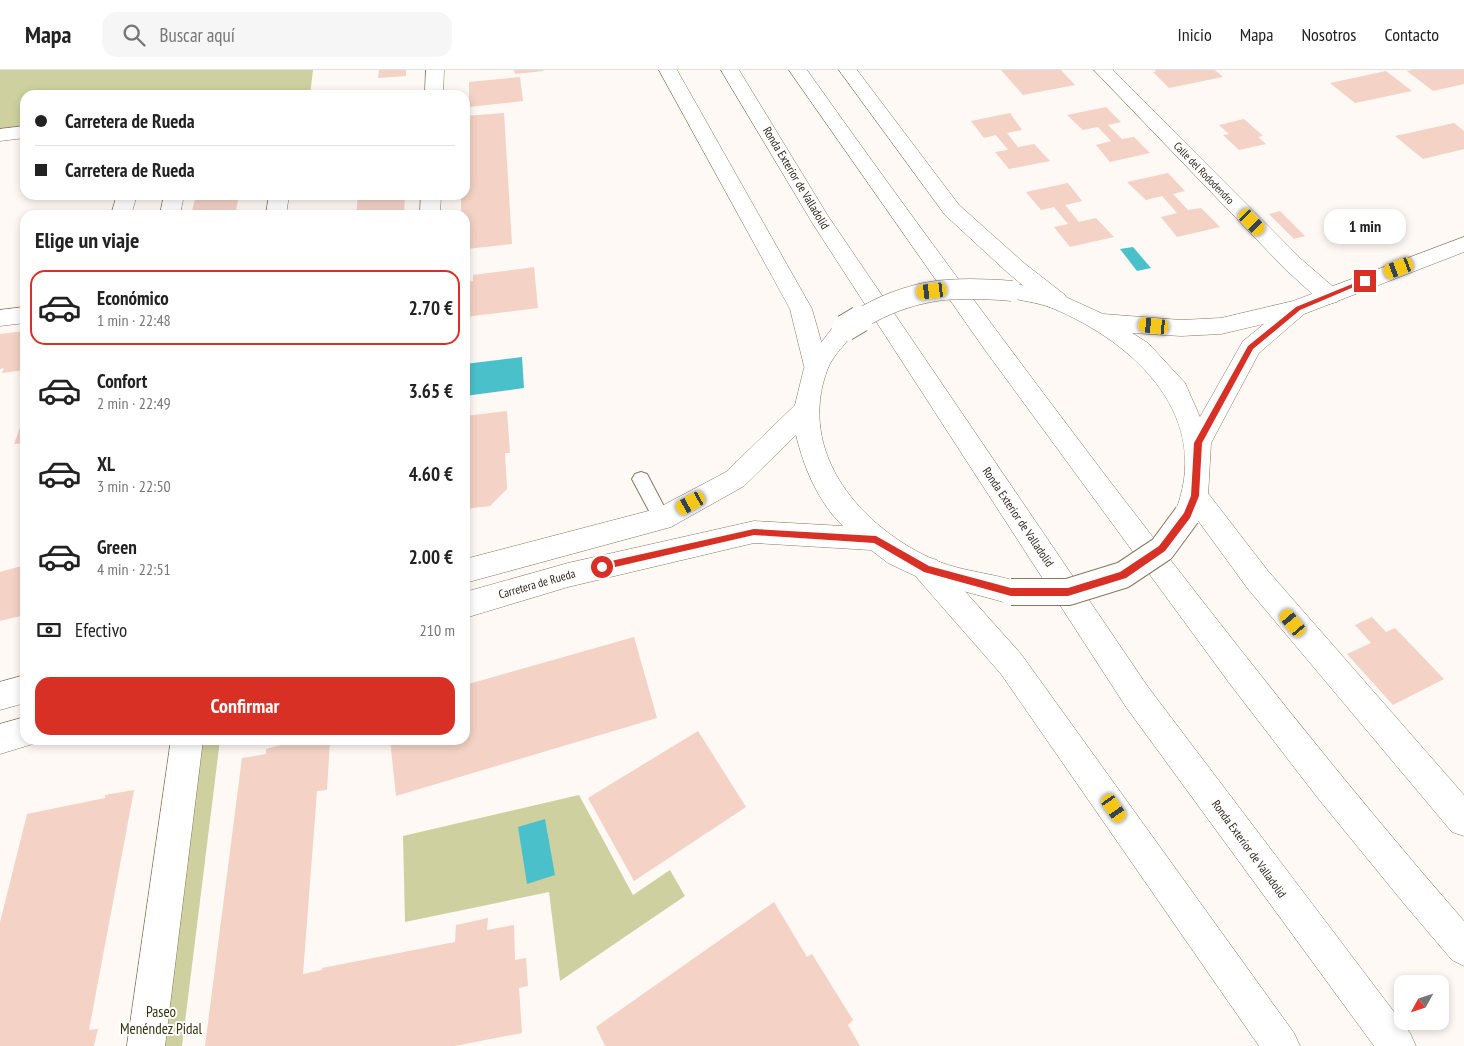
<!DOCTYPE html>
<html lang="es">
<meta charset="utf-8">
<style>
:root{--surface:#fff;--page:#f6f6f6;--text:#222;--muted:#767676;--line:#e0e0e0;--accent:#d93025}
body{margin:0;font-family:"PT Sans Narrow",sans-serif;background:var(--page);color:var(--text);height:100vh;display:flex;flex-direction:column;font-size:19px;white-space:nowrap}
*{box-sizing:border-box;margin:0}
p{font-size:16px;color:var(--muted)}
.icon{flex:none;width:28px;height:28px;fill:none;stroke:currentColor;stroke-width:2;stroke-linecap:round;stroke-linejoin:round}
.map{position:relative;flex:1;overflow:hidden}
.sheet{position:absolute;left:20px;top:140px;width:450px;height:535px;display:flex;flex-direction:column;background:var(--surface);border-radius:15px;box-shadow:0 2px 8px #0003}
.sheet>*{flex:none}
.banner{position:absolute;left:20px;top:20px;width:450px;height:110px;border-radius:15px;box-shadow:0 2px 8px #0003;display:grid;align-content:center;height:110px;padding:0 15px;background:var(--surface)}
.needle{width:32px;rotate:230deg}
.controls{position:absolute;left:1394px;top:905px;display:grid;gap:10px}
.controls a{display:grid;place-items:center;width:55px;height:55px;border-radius:10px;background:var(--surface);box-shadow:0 2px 8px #0003;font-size:25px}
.end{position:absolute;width:22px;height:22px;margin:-11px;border:6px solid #d93025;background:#fff;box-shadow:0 0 0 2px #fff}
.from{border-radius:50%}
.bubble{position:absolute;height:35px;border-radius:15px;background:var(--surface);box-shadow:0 2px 8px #0003;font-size:16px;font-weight:800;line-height:35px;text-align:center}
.car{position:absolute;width:15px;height:30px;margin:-15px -8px;border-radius:6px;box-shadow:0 0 4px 1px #0007;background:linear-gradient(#f5c518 24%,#345 0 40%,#f5c518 0 76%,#345 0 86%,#f5c518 0)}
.banner b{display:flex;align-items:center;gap:18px;height:48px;font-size:19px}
.banner b+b{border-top:1px solid var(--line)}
.banner i{width:12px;height:12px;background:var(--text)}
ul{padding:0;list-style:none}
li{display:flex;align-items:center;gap:15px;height:75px;margin:0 10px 8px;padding:0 5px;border:2px solid transparent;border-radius:15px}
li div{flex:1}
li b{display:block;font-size:19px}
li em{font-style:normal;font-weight:800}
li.on{border-color:var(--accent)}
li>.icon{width:45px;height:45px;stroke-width:1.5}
h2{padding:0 15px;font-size:22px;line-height:60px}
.pay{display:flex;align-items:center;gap:12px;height:55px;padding:0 15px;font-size:19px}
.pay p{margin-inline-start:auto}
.button{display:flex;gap:10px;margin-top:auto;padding:10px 15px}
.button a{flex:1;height:58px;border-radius:15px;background:var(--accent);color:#fff;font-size:20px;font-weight:800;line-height:58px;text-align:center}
header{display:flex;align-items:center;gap:30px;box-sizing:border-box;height:70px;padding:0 25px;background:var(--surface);border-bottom:1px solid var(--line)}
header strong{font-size:24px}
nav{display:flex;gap:28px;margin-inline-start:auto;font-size:18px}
.search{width:350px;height:45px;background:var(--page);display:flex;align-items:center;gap:12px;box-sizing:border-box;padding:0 18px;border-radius:15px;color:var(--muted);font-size:19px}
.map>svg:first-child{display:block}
.green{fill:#ced19f}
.water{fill:#4ac0cb}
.building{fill:#f4d2c6}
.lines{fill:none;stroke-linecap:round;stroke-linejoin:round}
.lane-casing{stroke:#8a765e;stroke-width:2}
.street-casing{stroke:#8a765e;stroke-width:1}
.primary-casing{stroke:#8a765e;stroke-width:1}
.highway-casing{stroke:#8a765e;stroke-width:1}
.lane{fill:#fff;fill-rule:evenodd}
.street{fill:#fff;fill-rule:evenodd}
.primary{fill:#fff;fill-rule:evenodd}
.highway{fill:#fff;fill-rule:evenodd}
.primary-bridge-far1-casing{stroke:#8a765e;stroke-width:21;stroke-linecap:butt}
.primary-bridge-casing{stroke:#8a765e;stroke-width:28;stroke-linecap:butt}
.primary-bridge-far1{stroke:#fff;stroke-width:20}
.primary-bridge{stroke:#fff;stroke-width:26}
.route{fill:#d93025}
.labels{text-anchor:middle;stroke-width:4;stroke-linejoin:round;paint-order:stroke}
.far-street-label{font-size:11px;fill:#2e251b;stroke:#fff}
.street-label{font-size:12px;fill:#2e251b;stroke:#fff}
.near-park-label{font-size:15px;fill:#333410;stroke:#fff}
</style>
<header>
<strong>Mapa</strong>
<div class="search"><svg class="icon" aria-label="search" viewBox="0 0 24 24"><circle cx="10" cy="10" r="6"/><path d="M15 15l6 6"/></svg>Buscar aquí</div>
<nav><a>Inicio</a><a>Mapa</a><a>Nosotros</a><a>Contacto</a></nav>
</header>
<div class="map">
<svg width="1464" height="976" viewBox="0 0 1464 976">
<rect width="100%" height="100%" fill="#fef9f4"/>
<g class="green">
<polygon points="0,0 313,0 310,25 25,25 25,56 0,59"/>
<polygon points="177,670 220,670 182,976 132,976"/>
<polygon points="579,725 633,825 670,800 685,826 560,911 549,822 405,852 403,766"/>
</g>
<g class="water">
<polygon points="1133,177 1151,198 1137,201 1120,179"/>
<polygon points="522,287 524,318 465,326 465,294"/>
<polygon points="545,749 555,805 527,814 518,757"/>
</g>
<g class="building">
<polygon points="379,0 406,0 406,6 378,8"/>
<polygon points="514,0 543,0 543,1 515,4"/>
<polygon points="1001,0 1061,0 1075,15 1023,25"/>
<polygon points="1154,0 1215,0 1223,7 1169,18 1153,2 1156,2"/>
<polygon points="1412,0 1464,0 1464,14 1433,21 1407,1"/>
<polygon points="1386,1 1412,21 1355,33 1330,13"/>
<polygon points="520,7 523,31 469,37 469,12"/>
<polygon points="1106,37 1121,52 1108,55 1122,69 1134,67 1150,83 1110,92 1096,75 1111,71 1098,57 1083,60 1067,45"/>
<polygon points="504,43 512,174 467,179 465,145 461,145 461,125 465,125 465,46"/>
<polygon points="1010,43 1022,60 1007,63 1018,77 1034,74 1050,91 1009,99 995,82 1008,80 996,65 984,68 971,51"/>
<polygon points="1244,49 1263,66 1258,67 1266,74 1239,80 1223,65 1229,64 1219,55"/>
<polygon points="1454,53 1464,61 1464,79 1423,89 1395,66"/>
<polygon points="1168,103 1185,121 1173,124 1188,140 1201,138 1220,157 1177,167 1161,147 1177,143 1162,126 1146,130 1127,112"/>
<polygon points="1068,113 1082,131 1065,135 1079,152 1096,148 1114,167 1070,177 1054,157 1068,154 1054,137 1041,140 1026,122"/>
<polygon points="196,125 239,125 235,145 191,145"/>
<polygon points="358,125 405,125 404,145 356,145"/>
<polygon points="1280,141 1305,166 1294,169 1269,144"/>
<polygon points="534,197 538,238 465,247 465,212 473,211 473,205"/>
<polygon points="25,261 25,300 2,303 4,298 0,299 0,264"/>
<polygon points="507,341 510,383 505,383 507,419 490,436 465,439 465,346"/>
<polygon points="25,344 25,373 14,374"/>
<polygon points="25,495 25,545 0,551 0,502"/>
<polygon points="1372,547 1386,562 1395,558 1444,609 1393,635 1347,584 1371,573 1355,555"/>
<polygon points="634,567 657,648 396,726 390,670 465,670 465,615"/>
<polygon points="698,661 746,737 634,811 588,728"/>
<polygon points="299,670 330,670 327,720 317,721 303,904 322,900 322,898 455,872 456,855 488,848 487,860 514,855 515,890 526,888 528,916 519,918 522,963 455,976 205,976 242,688 266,684 266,679"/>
<polygon points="134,720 89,960 98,959 94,976 0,976 0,852 27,744 105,728 105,725"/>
<polygon points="774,832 807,887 812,884 853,950 848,955 860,976 605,976 596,957"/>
</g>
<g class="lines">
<defs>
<polygon id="lane" points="641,402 647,404 668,444 671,449 668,454 662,457 656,454 632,409 635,404"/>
<g id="street">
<polygon points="426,0 444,0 443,25 425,25"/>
<polygon points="1094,0 1113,0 1301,189 1337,220 1340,226 1337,232 1329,234 1321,232 1285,199"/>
<polygon points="25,56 25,68 0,71 0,59"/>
<polygon points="117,125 137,125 131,145 111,145"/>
<polygon points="164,125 184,125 180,145 160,145"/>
<polygon points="269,125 289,125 286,145 266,145"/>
<polygon points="421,125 441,125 440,145 420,145"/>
<polygon points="25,237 25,253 0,256 0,240"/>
<polygon points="171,670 203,670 165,976 127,976"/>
</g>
<g id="primary">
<path d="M1464 167V182L1304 244 1259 283 1211 373 1208 426 1196 453 1187 456 1178 453 1174 445C1215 348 1136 273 1052 238 1037 232 1020 231 1004 226L1001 221 1004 216 1012 213 1057 223 1103 244 1181 250 1221 248 1293 231ZM1264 254 1243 271 1200 347 1185 313 1148 273 1132 263 1181 266 1221 264Z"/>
<path d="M845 250 853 252 856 258C849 272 834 283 828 298 795 383 862 459 937 491 964 502 994 503 1021 513L1025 522 1021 531 1011 534 926 511 888 493 871 480 754 473 568 517 465 548V522L568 493 754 451 843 456C818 432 804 398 796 365L744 416 671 457 465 513V489L656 439 726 402 795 335 804 298 810 287 837 252Z"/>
<polygon points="25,605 25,633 0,640 0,612"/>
<polygon points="25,647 25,670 37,670 36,673 0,684 0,654"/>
</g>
<g id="highway">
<polygon points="659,0 677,0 812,239 828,296 824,302 816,305 808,302 804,296 790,239"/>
<polygon points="721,0 739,0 828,146 1148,617 1410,963 1416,976 1374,976 1126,637 813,154"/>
<path d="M789 0H807C907 141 1010 280 1115 418 1228 565 1342 711 1464 851V896L1452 890 1406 836 1317 727 1230 614 985 280Z"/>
<polygon points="839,0 857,0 959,135 1024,193 1065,225 1068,231 1065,237 1057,239 1049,237 1008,203 945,145"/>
<polygon points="1195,415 1204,418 1268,501 1464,725 1464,766 1452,762 1248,519 1186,434 1182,426 1186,418"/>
<polygon points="927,487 937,490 1021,584 1294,963 1300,976 1259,976 1001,604 917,508 913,499 917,490"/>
</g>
</defs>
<use href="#lane" class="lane-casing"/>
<use href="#street" class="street-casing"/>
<use href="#primary" class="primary-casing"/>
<use href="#highway" class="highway-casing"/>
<use href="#lane" class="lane"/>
<use href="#street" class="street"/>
<use href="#primary" class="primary"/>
<use href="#highway" class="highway"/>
<defs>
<path id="primary-bridge-far1" d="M858 250C911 218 952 216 1012 221"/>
<g id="primary-bridge">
<polyline points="845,258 860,249"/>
<polyline points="1011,522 1068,522 1123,505 1162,479 1187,445"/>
</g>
</defs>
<use href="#primary-bridge-far1" class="primary-bridge-far1-casing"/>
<use href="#primary-bridge" class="primary-bridge-casing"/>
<use href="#primary-bridge-far1" class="primary-bridge-far1"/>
<use href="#primary-bridge" class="primary-bridge"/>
</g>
<polygon class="route" points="1362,210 1368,211 1300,240 1253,279 1202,373 1199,426 1190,448 1165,481 1126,508 1068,526 1011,526 924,502 874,473 754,465 602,500 598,497 602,493 754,459 876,466 929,496 1011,518 1068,518 1120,502 1159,476 1184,443 1191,426 1194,373 1248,276 1296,237"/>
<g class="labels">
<g class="far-street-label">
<text transform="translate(1204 103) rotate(46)" y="4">Calle del Rododendro</text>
</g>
<g class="street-label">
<text transform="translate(796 108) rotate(59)" y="4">Ronda Exterior de Valladolid</text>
<text transform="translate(1018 447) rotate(56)" y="4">Ronda Exterior de Valladolid</text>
<text transform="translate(537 514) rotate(-16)" y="4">Carretera de Rueda</text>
<text transform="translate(1249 779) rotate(54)" y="4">Ronda Exterior de Valladolid</text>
</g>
<g class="near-park-label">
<text x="161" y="947">Paseo<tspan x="161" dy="17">Menéndez Pidal</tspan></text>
</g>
</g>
</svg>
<div class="controls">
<a><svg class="needle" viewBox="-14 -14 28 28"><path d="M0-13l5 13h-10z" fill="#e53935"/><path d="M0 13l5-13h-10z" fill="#767676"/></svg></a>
</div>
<i class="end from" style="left:602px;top:497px"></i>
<i class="end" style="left:1365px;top:211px"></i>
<div class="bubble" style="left:1324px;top:139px;width:82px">1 min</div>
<i class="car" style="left:1252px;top:152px;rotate:136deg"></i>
<i class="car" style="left:1399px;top:198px;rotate:249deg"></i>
<i class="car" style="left:932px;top:221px;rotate:263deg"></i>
<i class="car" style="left:1154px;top:256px;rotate:276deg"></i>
<i class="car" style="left:691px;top:433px;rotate:241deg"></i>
<i class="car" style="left:1293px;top:553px;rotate:320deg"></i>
<i class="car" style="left:1114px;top:738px;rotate:145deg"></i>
<div class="banner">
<b><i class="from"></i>Carretera de Rueda</b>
<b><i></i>Carretera de Rueda</b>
</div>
<section class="sheet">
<h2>Elige un viaje</h2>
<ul>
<li class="on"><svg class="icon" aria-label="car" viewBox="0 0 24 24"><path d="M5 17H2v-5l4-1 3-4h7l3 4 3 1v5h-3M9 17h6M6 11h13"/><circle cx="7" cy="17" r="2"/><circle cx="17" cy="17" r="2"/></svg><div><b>Económico</b><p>1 min · 22:48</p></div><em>2.70 €</em></li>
<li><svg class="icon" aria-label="car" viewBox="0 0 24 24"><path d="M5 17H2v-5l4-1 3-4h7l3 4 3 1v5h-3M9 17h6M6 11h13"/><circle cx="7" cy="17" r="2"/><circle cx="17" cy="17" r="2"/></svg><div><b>Confort</b><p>2 min · 22:49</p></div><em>3.65 €</em></li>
<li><svg class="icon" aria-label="car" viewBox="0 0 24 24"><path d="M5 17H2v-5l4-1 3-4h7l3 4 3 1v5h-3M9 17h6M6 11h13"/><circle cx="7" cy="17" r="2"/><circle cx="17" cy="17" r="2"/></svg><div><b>XL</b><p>3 min · 22:50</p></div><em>4.60 €</em></li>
<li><svg class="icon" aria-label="car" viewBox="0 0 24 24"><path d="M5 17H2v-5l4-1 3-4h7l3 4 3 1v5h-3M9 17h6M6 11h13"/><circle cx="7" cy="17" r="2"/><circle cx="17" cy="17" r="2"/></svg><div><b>Green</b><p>4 min · 22:51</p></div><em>2.00 €</em></li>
</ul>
<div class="pay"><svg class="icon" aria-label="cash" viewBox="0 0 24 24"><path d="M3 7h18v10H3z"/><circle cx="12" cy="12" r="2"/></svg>Efectivo<p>210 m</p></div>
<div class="button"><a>Confirmar</a></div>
</section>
</div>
